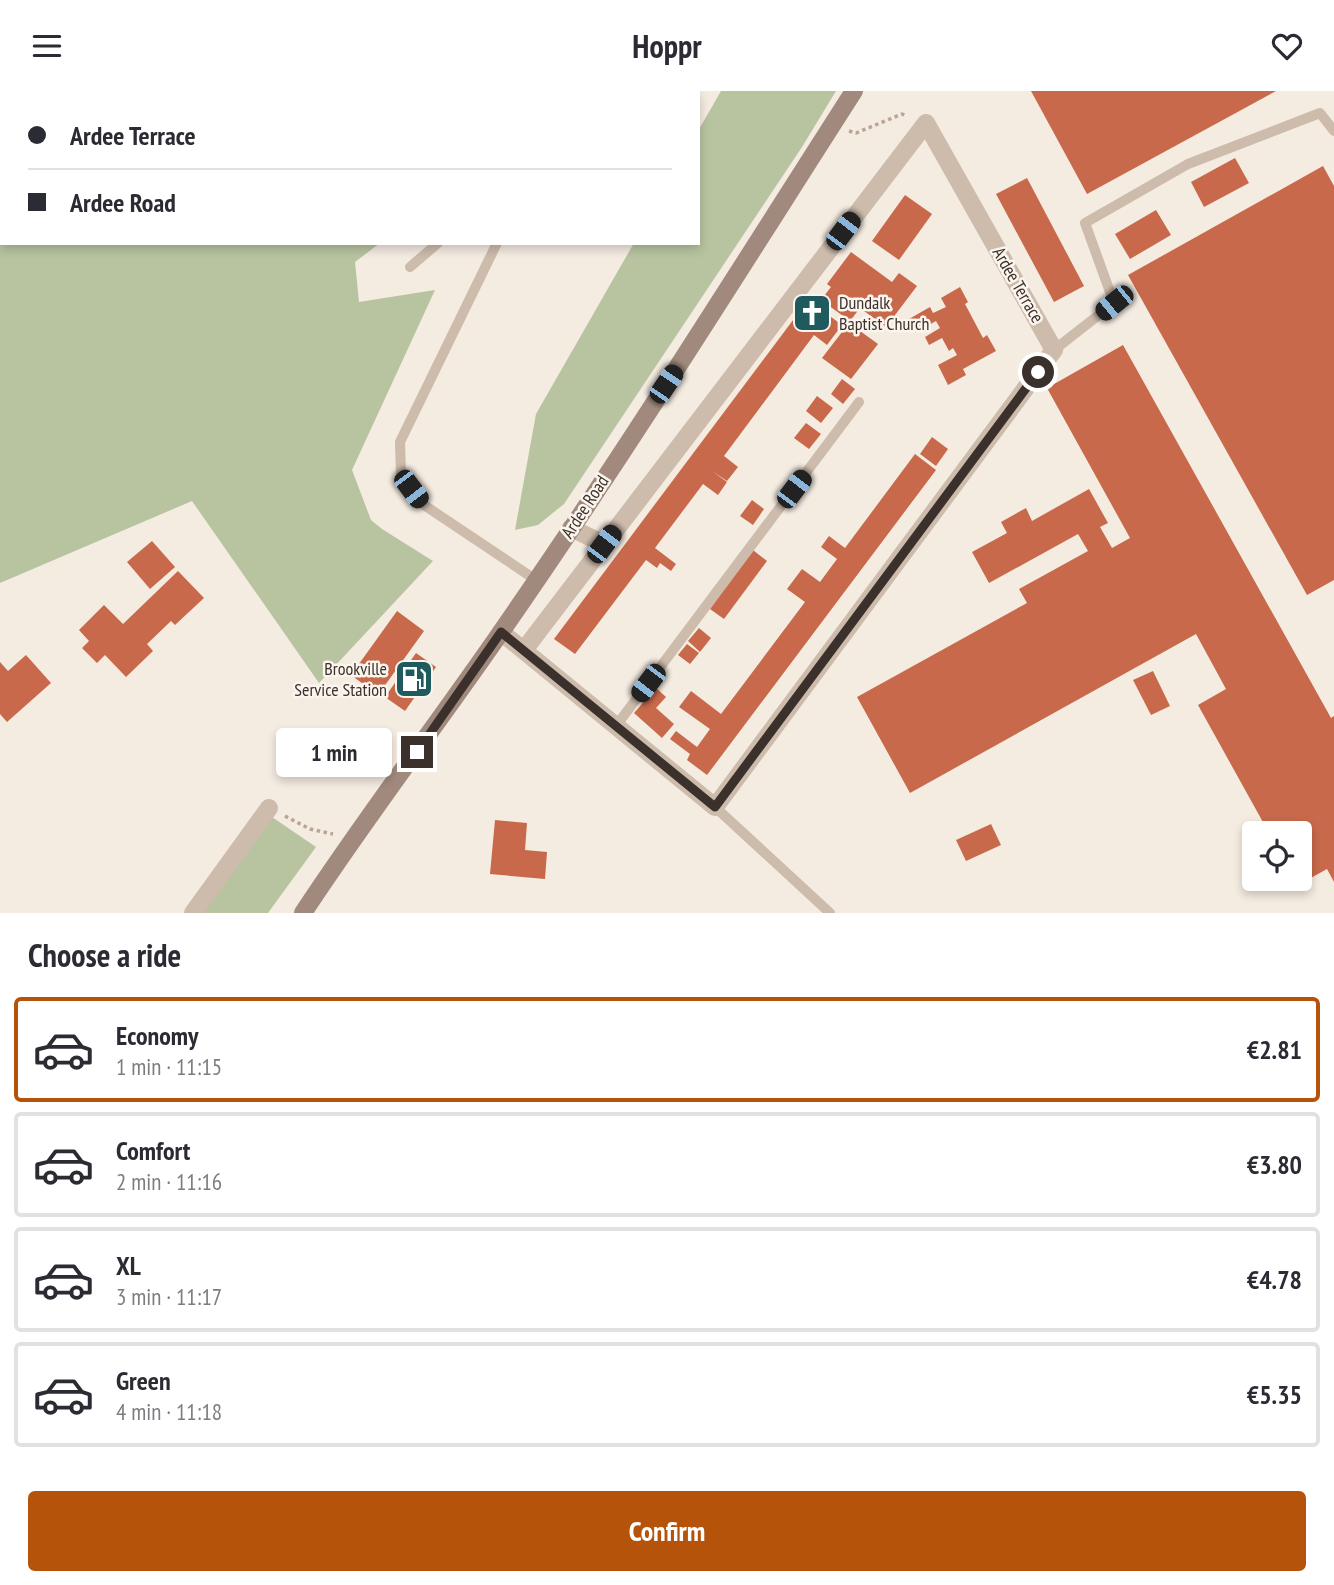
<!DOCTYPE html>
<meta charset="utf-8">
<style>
:root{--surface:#fff;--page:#f2f2f3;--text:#2b2b33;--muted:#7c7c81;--line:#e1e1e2;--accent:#b45309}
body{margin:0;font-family:"PT Sans Narrow",sans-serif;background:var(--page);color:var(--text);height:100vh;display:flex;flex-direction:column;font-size:26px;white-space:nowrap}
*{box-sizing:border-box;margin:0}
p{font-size:23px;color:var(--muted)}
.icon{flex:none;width:38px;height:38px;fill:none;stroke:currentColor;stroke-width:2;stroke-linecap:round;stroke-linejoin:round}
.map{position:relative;height:822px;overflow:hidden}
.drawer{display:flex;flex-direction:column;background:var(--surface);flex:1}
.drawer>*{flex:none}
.banner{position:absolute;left:0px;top:0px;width:700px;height:154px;box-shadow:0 4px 10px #0003;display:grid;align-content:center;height:154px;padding:0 28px;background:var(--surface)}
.controls{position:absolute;left:1242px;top:730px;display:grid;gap:14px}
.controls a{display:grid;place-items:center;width:70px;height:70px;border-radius:7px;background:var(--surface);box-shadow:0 4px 10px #0003;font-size:35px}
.end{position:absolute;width:32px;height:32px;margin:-16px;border:9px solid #3b302b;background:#fff;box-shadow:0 0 0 4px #fff}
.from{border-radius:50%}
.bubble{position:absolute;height:49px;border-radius:7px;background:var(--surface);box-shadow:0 4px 10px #0003;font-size:23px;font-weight:700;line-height:49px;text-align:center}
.car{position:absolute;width:21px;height:42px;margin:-21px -10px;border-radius:9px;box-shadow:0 0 5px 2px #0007;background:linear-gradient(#222 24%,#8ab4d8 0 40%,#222 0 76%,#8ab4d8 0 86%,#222 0)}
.banner b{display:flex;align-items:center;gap:24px;height:66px;font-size:26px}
.banner b+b{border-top:2px solid var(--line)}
.banner i{width:18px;height:18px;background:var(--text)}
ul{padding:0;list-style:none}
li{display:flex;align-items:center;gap:21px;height:105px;margin:0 14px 10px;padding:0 14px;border:4px solid var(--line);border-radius:7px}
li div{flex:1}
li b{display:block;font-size:26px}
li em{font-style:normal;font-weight:700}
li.active{border-color:var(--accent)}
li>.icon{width:63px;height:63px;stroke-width:1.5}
h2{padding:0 28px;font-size:32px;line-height:84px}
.cta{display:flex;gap:14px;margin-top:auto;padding:14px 28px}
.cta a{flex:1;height:80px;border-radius:7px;background:var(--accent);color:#fff;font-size:28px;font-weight:700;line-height:80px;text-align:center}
header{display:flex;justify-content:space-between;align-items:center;height:91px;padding:0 28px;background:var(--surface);font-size:32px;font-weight:700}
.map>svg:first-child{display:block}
.green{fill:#b8c4a0}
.building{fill:#c8694b}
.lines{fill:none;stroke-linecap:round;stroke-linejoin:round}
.path{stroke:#b9a596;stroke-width:3.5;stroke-dasharray:3.5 3.5;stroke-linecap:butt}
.lane{stroke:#cdbbac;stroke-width:10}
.street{stroke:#cdbbac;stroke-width:18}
.secondary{stroke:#a18a7d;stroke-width:18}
.route{stroke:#3b302b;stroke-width:9}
.labels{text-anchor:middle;stroke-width:5;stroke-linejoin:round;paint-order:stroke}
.street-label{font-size:18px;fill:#3b302b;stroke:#fbf5ee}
.poi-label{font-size:18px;fill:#3b302b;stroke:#fbf5ee;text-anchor:start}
</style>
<header><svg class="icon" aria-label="menu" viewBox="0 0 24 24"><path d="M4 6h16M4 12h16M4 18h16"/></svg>Hoppr<svg class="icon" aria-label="heart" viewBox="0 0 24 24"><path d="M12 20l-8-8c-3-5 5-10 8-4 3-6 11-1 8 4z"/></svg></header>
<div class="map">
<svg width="1334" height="822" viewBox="0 0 1334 822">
<rect width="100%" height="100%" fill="#f4ebe1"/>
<g class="green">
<polygon points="0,0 527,0 2,2 2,152 380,152 355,171 359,211 435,199 352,379 371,429 382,438 433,470 319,592 192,410 0,492"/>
<polygon points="721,0 836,0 802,56 564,413 538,434 515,439 536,323 634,152 698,152 698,40"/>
<polygon points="272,726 316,756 268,822 203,822"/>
</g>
<g class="building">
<polygon points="1031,0 1276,0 1087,103"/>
<polygon points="1235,67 1249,92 1204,116 1191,91"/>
<polygon points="1323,75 1334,95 1334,489 1307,504 1128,184"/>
<polygon points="1027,87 1084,195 1054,211 996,103"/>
<polygon points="905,104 932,123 899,169 872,150"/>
<polygon points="1156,119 1171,144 1130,168 1115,143"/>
<polygon points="851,161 892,191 899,182 917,195 886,236 860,217 850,230 821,209 831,196 827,193"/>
<polygon points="960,196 968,211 965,213 983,247 987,244 996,260 963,278 966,284 948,294 938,274 957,264 953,257 949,260 942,247 929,254 925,246 940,237 936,230 916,241 909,228 930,216 933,222 946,216 941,207"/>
<polygon points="808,209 842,234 827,254 814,244 724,365 738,376 727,390 712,380 727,391 718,404 703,393 655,457 676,473 671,480 660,472 657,477 646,469 575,563 554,548"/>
<polygon points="849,232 878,253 851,288 822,267"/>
<polygon points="1123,254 1331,627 1334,625 1334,791 1327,778 1298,794 1294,788 1300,788 1300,742 1269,742 1198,614 1226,598 1196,543 910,702 857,606 1027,512 1019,498 1088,460 1078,443 989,492 972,461 1007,442 1001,431 1026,417 1032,430 1089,398 1108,432 1100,436 1112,457 1130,447 1047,297"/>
<polygon points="842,288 855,298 843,313 831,303"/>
<polygon points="817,305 833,317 821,332 806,320"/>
<polygon points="806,332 821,343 809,358 794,347"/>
<polygon points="932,346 948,358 936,375 920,363"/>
<polygon points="915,363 936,379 707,684 687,669 690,663 670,648 676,640 697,656 710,638 679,616 691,600 721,623 805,511 787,498 802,478 820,491 837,468 821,456 829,445 845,457"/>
<polygon points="752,409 764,418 753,434 740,425"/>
<polygon points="152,450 175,476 150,498 127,471"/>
<polygon points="753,459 767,470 724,528 710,518"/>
<polygon points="178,480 204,507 175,534 171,530 147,553 153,560 126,586 105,564 97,572 82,557 89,550 79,539 104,514 123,533"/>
<polygon points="397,520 424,540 378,604 351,584"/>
<polygon points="699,537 711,547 700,561 688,550"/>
<polygon points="687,553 699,562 690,573 678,564"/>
<polygon points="416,562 436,576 405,620 385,606"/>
<polygon points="26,564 51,592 7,631 0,623 0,571 8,580"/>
<polygon points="1153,580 1170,615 1151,624 1133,589"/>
<polygon points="656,597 666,606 656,617 674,633 662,647 634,622"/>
<polygon points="495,729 527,732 525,759 547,761 545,788 490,783"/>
<polygon points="991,733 1001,754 966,770 956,749"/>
</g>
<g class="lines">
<g class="path">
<polyline points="849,40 856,42 902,23 907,25"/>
<polyline points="285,725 310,738 333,743"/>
</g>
<g class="lane">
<polyline points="580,2 581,0"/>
<polyline points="497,152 400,351 401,385 421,412 536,489"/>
<polyline points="410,176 438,152"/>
<polyline points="1054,259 1114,212 1085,132 1188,73 1320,22 1334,40"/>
<polyline points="616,635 859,311"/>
<polyline points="715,716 830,822"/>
</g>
<g class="street">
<polyline points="571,437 604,453"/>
<polyline points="501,541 715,716 1054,259 926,32 524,559"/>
<polyline points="193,822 269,717"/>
</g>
<path class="secondary" d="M303 822C366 726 436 635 501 541 624 364 738 181 854 0"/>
</g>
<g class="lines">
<polyline class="route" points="417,661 501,541 715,716 1038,281"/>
</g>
<defs>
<symbol id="church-square" viewBox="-11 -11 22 22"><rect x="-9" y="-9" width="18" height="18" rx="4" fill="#1f5a5e" stroke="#fbf5ee"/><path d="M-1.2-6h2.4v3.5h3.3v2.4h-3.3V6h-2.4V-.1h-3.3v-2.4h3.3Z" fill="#fff"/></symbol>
<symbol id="fuel-square" viewBox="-11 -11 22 22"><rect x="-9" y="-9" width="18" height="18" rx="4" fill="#1f5a5e" stroke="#fbf5ee"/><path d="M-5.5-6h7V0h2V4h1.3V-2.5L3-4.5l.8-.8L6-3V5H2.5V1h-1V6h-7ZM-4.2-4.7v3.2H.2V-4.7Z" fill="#fff"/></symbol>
</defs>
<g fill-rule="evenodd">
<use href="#church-square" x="790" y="200" width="44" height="44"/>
<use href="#fuel-square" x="392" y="566" width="44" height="44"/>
</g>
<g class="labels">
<g class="street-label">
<text transform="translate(1018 194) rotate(60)" y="6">Ardee Terrace</text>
<text transform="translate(585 416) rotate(-57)" y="6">Ardee Road</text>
</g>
<g class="poi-label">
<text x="839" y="218">Dundalk<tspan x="839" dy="21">Baptist Church</tspan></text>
<text x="387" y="584" text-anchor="end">Brookville<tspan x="387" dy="21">Service Station</tspan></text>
</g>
</g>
</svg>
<div class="controls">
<a><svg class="icon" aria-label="locate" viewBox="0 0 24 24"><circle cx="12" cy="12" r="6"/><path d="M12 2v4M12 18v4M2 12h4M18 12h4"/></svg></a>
</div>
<i class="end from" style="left:1038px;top:281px"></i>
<i class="end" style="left:417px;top:661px"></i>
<div class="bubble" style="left:276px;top:637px;width:116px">1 min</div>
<i class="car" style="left:843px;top:140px;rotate:37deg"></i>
<i class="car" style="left:1114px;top:212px;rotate:231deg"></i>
<i class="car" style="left:666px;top:293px;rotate:34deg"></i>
<i class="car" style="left:411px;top:398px;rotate:143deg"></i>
<i class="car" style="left:794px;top:398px;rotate:37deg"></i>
<i class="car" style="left:604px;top:453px;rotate:37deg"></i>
<i class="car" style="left:648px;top:592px;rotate:217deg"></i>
<div class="banner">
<b><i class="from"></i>Ardee Terrace</b>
<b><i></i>Ardee Road</b>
</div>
</div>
<section class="drawer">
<h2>Choose a ride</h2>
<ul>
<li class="active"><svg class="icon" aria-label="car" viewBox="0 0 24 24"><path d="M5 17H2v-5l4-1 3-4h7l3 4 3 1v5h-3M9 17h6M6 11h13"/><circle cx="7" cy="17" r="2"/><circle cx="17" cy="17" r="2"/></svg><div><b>Economy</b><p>1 min · 11:15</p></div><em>€2.81</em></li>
<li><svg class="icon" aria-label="car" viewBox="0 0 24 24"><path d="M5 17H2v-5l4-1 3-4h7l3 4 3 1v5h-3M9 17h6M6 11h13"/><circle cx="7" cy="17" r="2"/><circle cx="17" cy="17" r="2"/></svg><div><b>Comfort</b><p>2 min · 11:16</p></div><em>€3.80</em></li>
<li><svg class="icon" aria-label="car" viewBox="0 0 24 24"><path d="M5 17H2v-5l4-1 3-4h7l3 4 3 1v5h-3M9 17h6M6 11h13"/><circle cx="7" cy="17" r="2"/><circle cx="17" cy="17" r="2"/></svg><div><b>XL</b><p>3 min · 11:17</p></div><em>€4.78</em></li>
<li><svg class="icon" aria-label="car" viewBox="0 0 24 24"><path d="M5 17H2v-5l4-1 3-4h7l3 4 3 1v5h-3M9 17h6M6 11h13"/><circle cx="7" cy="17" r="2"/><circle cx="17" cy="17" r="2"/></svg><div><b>Green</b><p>4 min · 11:18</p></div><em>€5.35</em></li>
</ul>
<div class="cta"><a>Confirm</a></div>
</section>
